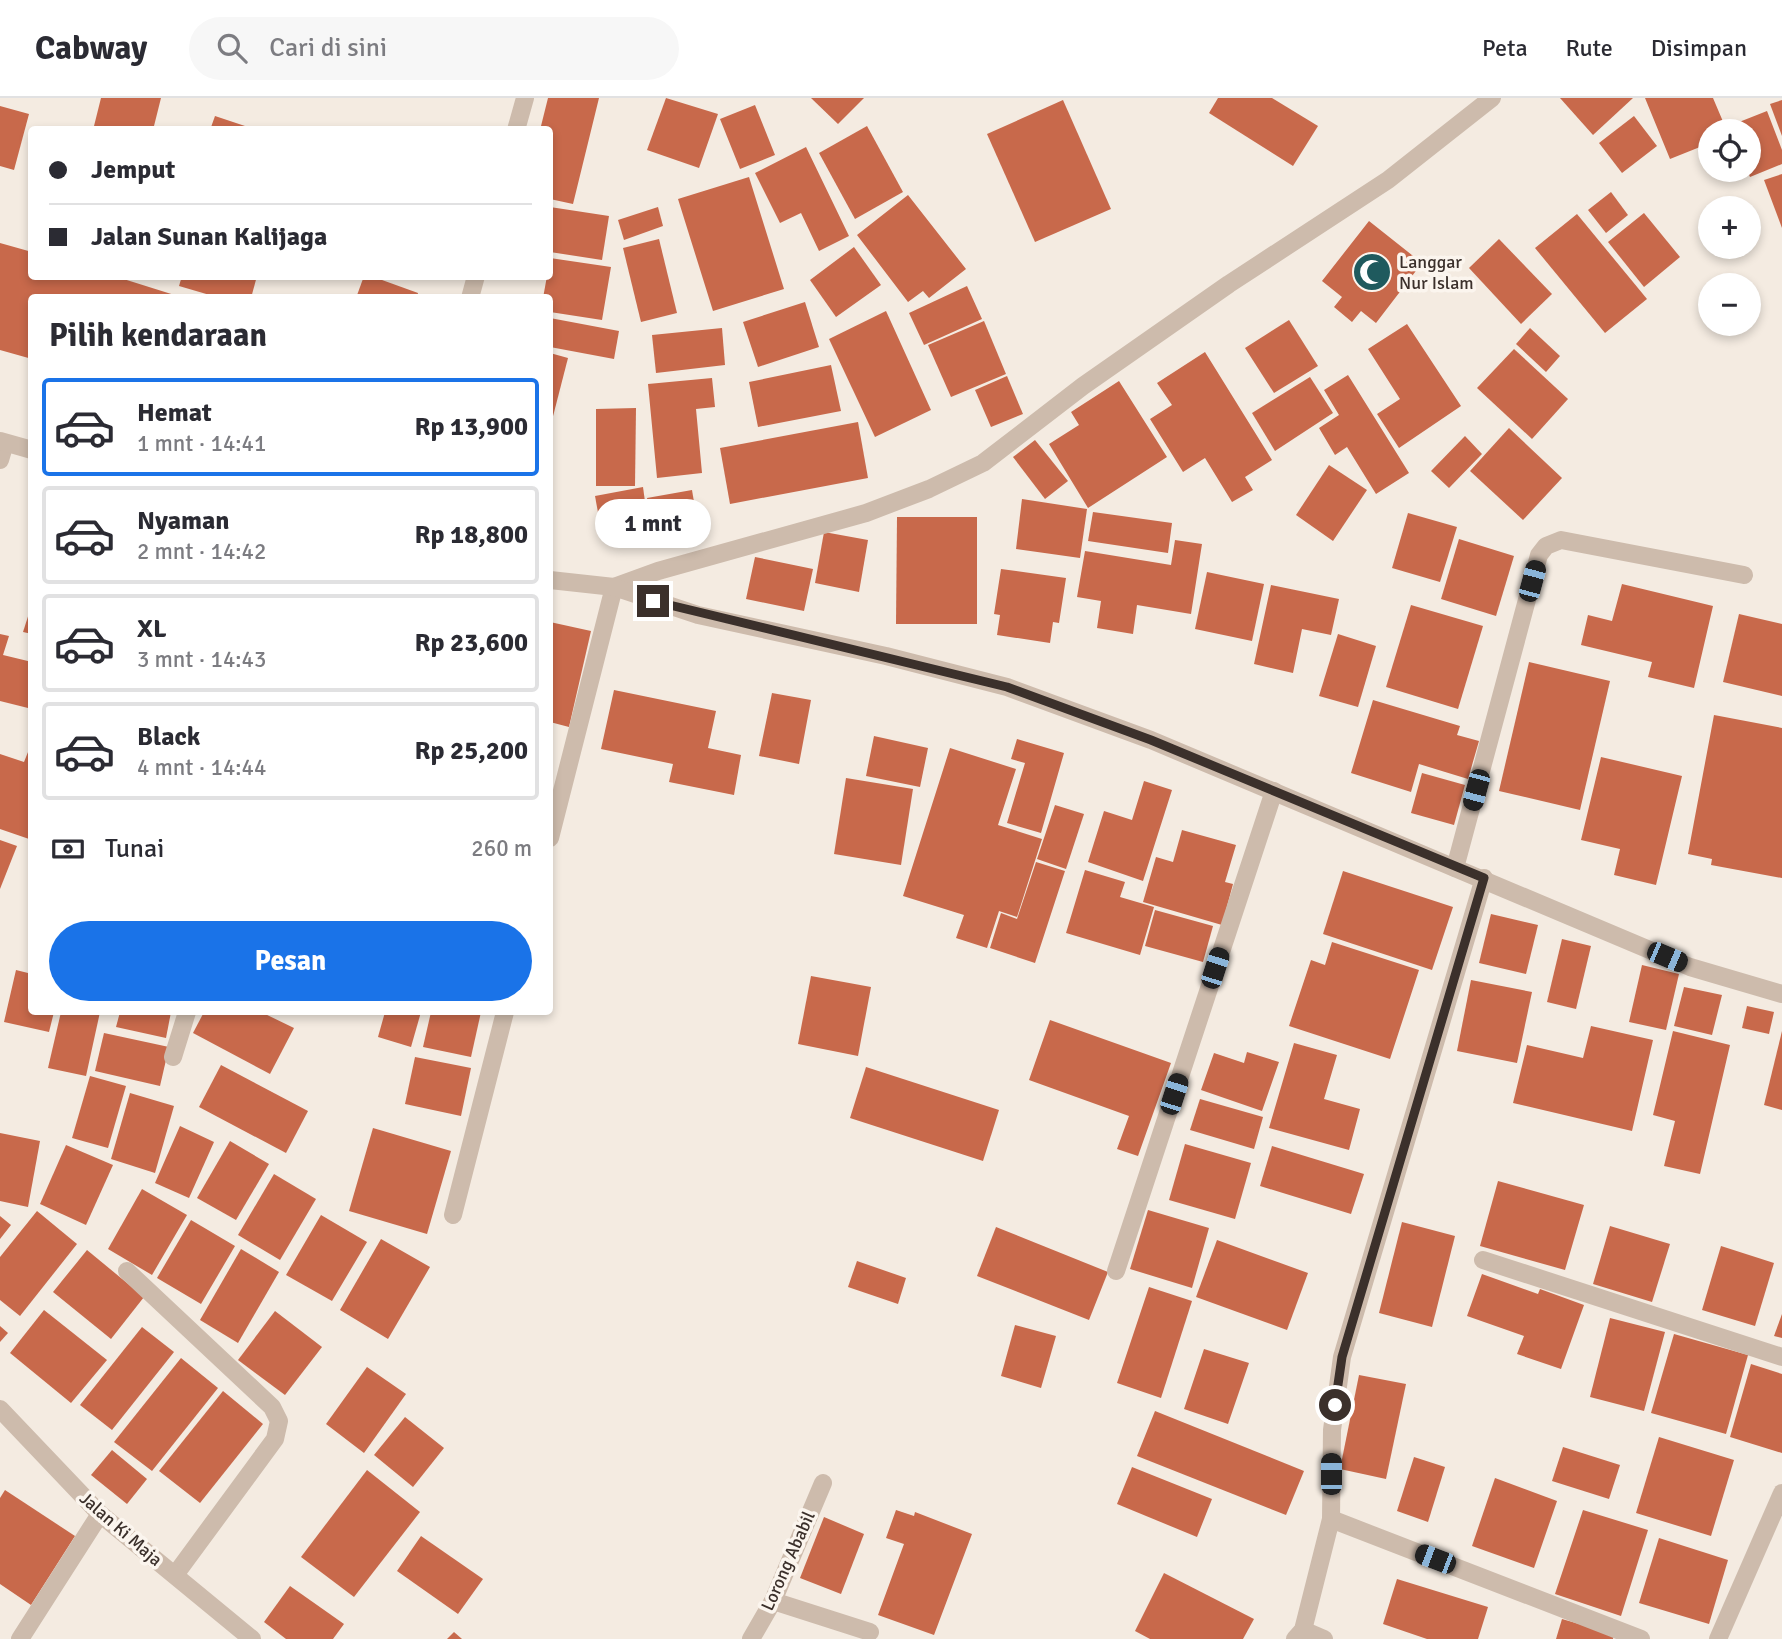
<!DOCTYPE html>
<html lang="id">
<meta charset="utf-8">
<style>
:root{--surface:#fff;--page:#f7f7f7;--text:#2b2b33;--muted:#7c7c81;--line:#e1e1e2;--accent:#1a73e8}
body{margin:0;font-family:Signika,sans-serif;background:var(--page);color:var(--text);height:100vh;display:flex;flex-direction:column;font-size:26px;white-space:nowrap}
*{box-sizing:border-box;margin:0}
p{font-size:23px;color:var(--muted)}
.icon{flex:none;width:38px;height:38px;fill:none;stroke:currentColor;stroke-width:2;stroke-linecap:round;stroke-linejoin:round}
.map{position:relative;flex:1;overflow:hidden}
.sheet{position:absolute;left:28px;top:196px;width:525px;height:721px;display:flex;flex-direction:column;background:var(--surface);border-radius:7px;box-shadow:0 4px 10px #0003}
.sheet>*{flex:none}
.hud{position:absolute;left:28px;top:28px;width:525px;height:154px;border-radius:7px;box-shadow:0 4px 10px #0003;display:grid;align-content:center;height:154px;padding:0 21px;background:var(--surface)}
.tools{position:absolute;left:1698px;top:21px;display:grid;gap:14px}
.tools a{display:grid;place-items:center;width:63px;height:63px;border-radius:50%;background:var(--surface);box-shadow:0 4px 10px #0003;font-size:35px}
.end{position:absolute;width:32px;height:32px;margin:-16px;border:9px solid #3b302b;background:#fff;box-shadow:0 0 0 4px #fff}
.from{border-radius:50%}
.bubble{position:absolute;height:49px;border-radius:24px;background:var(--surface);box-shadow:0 4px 10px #0003;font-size:23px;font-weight:700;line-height:49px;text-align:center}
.car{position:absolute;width:21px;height:42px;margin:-21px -10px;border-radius:9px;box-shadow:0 0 5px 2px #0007;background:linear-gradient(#222 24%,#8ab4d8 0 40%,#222 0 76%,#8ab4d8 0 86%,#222 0)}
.hud b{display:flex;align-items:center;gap:24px;height:66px;font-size:26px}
.hud b+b{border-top:2px solid var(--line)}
.hud i{width:18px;height:18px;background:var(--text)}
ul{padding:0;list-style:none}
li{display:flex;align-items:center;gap:21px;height:98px;margin:0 14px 10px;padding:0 7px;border:4px solid var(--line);border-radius:7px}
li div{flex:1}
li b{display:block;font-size:26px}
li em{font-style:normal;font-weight:700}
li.current{border-color:var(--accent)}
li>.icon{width:63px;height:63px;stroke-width:1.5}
h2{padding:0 21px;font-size:32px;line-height:84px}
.pay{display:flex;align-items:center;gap:18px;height:77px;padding:0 21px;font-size:26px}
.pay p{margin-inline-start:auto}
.cta{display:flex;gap:14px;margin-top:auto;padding:14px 21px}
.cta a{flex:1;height:80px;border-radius:42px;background:var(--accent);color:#fff;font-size:28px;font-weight:700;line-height:80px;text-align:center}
header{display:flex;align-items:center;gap:42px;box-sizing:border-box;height:98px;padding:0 35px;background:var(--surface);border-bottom:2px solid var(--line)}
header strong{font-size:33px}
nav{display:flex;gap:38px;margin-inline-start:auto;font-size:24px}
.search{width:490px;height:63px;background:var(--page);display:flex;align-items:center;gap:18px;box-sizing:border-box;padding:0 24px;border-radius:38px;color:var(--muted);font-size:26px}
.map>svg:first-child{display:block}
.building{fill:#c8694b}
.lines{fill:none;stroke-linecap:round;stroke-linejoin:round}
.minor{stroke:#cdbbac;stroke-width:18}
.tertiary{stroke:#cdbbac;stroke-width:18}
.route{stroke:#3b302b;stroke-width:9}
.labels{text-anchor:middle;stroke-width:7;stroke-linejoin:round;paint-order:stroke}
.poi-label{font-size:18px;fill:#3b302b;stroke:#fbf5ee;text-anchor:start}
.street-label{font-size:18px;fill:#3b302b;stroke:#fbf5ee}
</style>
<header>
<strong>Cabway</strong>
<div class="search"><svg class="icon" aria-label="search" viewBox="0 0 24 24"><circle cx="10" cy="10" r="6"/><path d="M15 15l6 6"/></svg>Cari di sini</div>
<nav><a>Peta</a><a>Rute</a><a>Disimpan</a></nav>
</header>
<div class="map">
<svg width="1782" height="1541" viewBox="0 0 1782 1541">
<rect width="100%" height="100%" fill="#f4ebe1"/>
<g class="building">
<polygon points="101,0 161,0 153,32 93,32"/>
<polygon points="548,0 599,0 573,106 550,101 550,32 540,32"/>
<polygon points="666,0 718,16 699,70 647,52"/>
<polygon points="811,0 864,0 838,26"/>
<polygon points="1218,0 1272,0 1318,28 1293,68 1209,15"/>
<polygon points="1560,0 1633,0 1593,37"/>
<polygon points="1645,0 1713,0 1727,33 1710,33 1710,45 1670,61"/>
<polygon points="1063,2 1111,111 1035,144 987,36"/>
<polygon points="1782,2 1782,38 1770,6"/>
<polygon points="755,7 775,57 740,71 720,21"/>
<polygon points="0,8 29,16 14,72 0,68"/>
<polygon points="1767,13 1782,52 1782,66 1750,79 1747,72 1748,33 1731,33 1729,28"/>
<polygon points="215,18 254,31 254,32 210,32"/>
<polygon points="1634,18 1657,48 1622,75 1599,45"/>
<polygon points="867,28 903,94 855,121 819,55"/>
<polygon points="806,49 849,138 819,153 801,115 780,125 755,75"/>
<polygon points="1782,76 1782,130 1764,82"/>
<polygon points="749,79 784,191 713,213 678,101"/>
<polygon points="1611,94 1628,117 1606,135 1588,112"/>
<polygon points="908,97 966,171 929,200 923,193 908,204 857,137"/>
<polygon points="550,109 609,118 602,162 550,154"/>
<polygon points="658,109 663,128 624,142 618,122"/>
<polygon points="1644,115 1680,159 1644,189 1608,144"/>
<polygon points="1577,116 1647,201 1605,235 1535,150"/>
<polygon points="1369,123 1422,165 1376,225 1361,213 1352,224 1334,209 1342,199 1322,183"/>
<polygon points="659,141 677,215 641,224 623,150"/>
<polygon points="1499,141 1552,196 1521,226 1469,170"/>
<polygon points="0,145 32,154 32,178 114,178 184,200 32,200 32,261 0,252"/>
<polygon points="854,149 881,187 836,219 810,182"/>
<polygon points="550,160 611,169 602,222 550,214 550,200 543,200 547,178 550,178"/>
<polygon points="182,178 257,178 251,200 220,200 179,188"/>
<polygon points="364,178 371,178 418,195 417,200 356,200"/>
<polygon points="967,188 982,221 924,247 909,215"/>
<polygon points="805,204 819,249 758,269 743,224"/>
<polygon points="886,213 931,312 875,339 829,241"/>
<polygon points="550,220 619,233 614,261 550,249"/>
<polygon points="1289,222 1318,268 1274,295 1245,250"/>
<polygon points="984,223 1006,276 951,299 928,247"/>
<polygon points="1407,226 1461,308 1399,350 1377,316 1400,301 1368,251"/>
<polygon points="722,230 725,267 656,275 652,237"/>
<polygon points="1530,230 1560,258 1546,274 1516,246"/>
<polygon points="1514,251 1568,301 1532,341 1477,290"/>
<polygon points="1205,254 1272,362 1245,379 1253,392 1232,404 1205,360 1183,374 1150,321 1172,307 1157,285"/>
<polygon points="550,255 568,260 550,330"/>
<polygon points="831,267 841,313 758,329 749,284"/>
<polygon points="1348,277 1409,375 1376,396 1347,349 1335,357 1319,330 1339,317 1324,292"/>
<polygon points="1007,278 1023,316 991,329 975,292"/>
<polygon points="1310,279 1333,315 1275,353 1252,315"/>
<polygon points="712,280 715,309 696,311 702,375 657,380 648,286"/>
<polygon points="1119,283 1167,359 1088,410 1049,346 1079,327 1071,314"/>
<polygon points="636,310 635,388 596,388 596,311"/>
<polygon points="858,324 868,380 730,406 720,350"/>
<polygon points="1509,330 1562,380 1523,422 1470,373"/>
<polygon points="1465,338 1482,356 1449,390 1431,373"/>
<polygon points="1035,342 1068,383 1045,401 1013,359"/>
<polygon points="1329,367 1367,392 1333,443 1296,417"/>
<polygon points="643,389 646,411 599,420 595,398"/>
<polygon points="692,392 699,434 655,442 647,400"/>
<polygon points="1022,401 1087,411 1080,460 1016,451"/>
<polygon points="1093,414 1172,425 1168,455 1088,443"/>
<polygon points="1408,415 1457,429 1440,484 1392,470"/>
<polygon points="897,419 977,419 977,526 896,526"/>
<polygon points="824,434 868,442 859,494 815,485"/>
<polygon points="1459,441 1514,458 1496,518 1441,501"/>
<polygon points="1175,442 1202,446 1191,516 1137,507 1133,536 1097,530 1101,503 1077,499 1085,453 1171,467"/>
<polygon points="755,459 813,471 804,513 746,501"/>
<polygon points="1001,471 1066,480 1059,525 1053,524 1050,545 997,537 1000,517 994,516"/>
<polygon points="1207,474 1264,486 1252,543 1195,531"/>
<polygon points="1622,486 1713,508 1694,590 1648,579 1652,564 1581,547 1588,517 1612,523"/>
<polygon points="1271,487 1339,501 1331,537 1302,531 1293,575 1254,566"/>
<polygon points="32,506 32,536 23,534"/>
<polygon points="1411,507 1483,528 1458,611 1386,589"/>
<polygon points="1739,516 1782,526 1782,598 1723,584"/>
<polygon points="550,524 591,533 569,629 550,624"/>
<polygon points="0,536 9,538 3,557 32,564 32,611 0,603"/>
<polygon points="1338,536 1376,548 1358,609 1319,598"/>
<polygon points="1529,564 1610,583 1580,712 1499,693"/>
<polygon points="614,592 716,613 708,650 741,657 734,697 669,684 673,666 601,651"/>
<polygon points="772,595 811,602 799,666 759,658"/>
<polygon points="1373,602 1460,628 1457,637 1479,643 1468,681 1419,666 1411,694 1351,675"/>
<polygon points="1714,617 1782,630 1782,780 1711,767 1712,761 1688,756"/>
<polygon points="874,638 928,650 920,689 866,678"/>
<polygon points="1017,641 1064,655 1041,735 1007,725 1025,665 1011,661"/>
<polygon points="32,644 32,742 0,731 0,656 24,664"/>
<polygon points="950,650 1016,671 998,727 1042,741 1017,819 999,813 987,850 956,840 964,817 903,798"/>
<polygon points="1601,659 1682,678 1656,787 1614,777 1620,751 1581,742"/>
<polygon points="1422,675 1465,687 1454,727 1411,715"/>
<polygon points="846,680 913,691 901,767 834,756"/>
<polygon points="1144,683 1172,692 1143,783 1088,764 1104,713 1132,722"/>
<polygon points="1055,707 1084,716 1066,771 1037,761"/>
<polygon points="1182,732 1236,747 1225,784 1233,786 1222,827 1143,804 1156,759 1173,764"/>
<polygon points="0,742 17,748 0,791"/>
<polygon points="1036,764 1065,773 1035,865 990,850 1001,815 1017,821"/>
<polygon points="1085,772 1125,784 1120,799 1154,809 1140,857 1066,835"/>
<polygon points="1343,773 1453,809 1432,872 1323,836"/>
<polygon points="1155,812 1213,828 1203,864 1145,848"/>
<polygon points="1491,816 1538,827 1526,876 1479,865"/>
<polygon points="1562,841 1591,848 1576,911 1547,904"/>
<polygon points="1332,844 1419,872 1390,961 1289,928 1311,862 1325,867"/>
<polygon points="1642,867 1679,876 1666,932 1629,924"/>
<polygon points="16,872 32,876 32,914 54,914 49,934 4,924"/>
<polygon points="811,878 871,889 858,958 798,946"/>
<polygon points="1471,882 1532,894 1517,965 1457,953"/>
<polygon points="1684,889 1722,897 1712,937 1674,928"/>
<polygon points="1747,908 1774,914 1769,936 1742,930"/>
<polygon points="61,914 100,914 86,978 48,970"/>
<polygon points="120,914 171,914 166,940 116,929"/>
<polygon points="204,914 261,914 294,930 270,976 193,935"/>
<polygon points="385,914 421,914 411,949 378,939"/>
<polygon points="431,914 481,914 471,959 423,949"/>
<polygon points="1050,922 1171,965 1138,1058 1117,1051 1129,1018 1029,982"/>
<polygon points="1591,928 1653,942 1632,1033 1513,1005 1527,947 1583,960"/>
<polygon points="1673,933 1730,947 1700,1076 1664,1068 1675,1023 1653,1017"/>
<polygon points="1782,933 1782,1012 1764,1007"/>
<polygon points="104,935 169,949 160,988 95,973"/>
<polygon points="1294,945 1337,957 1324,1001 1360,1011 1349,1052 1269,1030"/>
<polygon points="1247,954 1279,964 1262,1013 1201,992 1214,955 1244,965"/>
<polygon points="415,959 471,970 461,1018 405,1006"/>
<polygon points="221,967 308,1013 286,1055 199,1009"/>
<polygon points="866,969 999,1012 983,1063 850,1020"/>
<polygon points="90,978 126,988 108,1050 72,1040"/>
<polygon points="130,995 174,1008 155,1075 111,1061"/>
<polygon points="1200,1001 1263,1019 1254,1051 1190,1032"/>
<polygon points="180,1028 214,1044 189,1100 155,1085"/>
<polygon points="373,1030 451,1053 427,1136 349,1113"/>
<polygon points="0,1035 40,1043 28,1109 0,1103"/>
<polygon points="230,1043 269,1066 236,1122 197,1100"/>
<polygon points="1185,1046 1251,1065 1235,1121 1169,1102"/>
<polygon points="66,1047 113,1067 86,1127 40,1106"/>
<polygon points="1272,1048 1364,1076 1351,1116 1260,1088"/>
<polygon points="274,1076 316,1101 280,1162 238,1137"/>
<polygon points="1498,1083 1584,1107 1565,1172 1480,1148"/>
<polygon points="142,1091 187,1117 152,1177 108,1151"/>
<polygon points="1148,1112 1209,1130 1192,1190 1130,1171"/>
<polygon points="37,1113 77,1146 20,1218 0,1202 0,1159"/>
<polygon points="321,1117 367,1144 332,1203 286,1177"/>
<polygon points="0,1118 11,1127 0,1141"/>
<polygon points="191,1122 235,1148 201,1206 157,1180"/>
<polygon points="1402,1124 1455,1138 1432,1229 1379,1215"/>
<polygon points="1610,1128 1670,1146 1652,1204 1593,1186"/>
<polygon points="996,1129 1108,1174 1089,1222 977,1178"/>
<polygon points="381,1141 430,1169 388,1241 340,1212"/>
<polygon points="1217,1142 1308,1175 1287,1232 1196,1199"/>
<polygon points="1721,1148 1774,1165 1755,1228 1702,1212"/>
<polygon points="241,1151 279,1174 238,1245 200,1222"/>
<polygon points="87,1152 144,1199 111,1241 53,1194"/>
<polygon points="857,1163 906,1180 898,1206 848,1189"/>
<polygon points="1482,1176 1538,1196 1540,1191 1584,1207 1561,1271 1517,1256 1524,1238 1467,1218"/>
<polygon points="1149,1189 1192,1203 1161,1300 1117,1285"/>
<polygon points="44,1212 107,1262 71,1305 10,1255"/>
<polygon points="275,1213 322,1249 285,1297 238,1262"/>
<polygon points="1782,1216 1782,1240 1774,1238"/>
<polygon points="1610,1220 1665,1234 1644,1313 1590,1299"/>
<polygon points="1015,1227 1056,1238 1041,1290 1001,1278"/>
<polygon points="0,1228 8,1235 0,1244"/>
<polygon points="142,1229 174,1254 112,1332 80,1307"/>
<polygon points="1674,1236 1748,1257 1726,1336 1651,1315"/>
<polygon points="1204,1251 1249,1265 1228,1326 1184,1311"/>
<polygon points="181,1260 218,1290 152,1373 114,1344"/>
<polygon points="1751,1266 1782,1276 1782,1355 1730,1339"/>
<polygon points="367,1269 406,1296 364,1355 326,1326"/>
<polygon points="1359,1277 1406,1286 1386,1381 1340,1371"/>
<polygon points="223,1293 263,1326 200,1405 159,1373"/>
<polygon points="1155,1313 1304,1373 1286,1417 1137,1358"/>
<polygon points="405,1319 444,1350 413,1389 374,1357"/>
<polygon points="1659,1339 1734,1362 1711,1438 1636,1415"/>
<polygon points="1563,1349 1620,1367 1609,1401 1552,1383"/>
<polygon points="112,1352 147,1381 127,1406 91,1377"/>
<polygon points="1414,1359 1445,1369 1428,1424 1397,1413"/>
<polygon points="1132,1369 1212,1401 1197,1439 1117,1406"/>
<polygon points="367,1372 420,1414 354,1499 301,1459"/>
<polygon points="1495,1380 1557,1403 1534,1470 1472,1448"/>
<polygon points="5,1392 75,1438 31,1507 0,1486 0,1400"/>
<polygon points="896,1412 914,1418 915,1414 972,1436 934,1537 878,1517 904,1446 886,1440"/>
<polygon points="1583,1412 1648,1432 1621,1518 1555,1496"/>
<polygon points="824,1419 864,1436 841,1496 800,1480"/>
<polygon points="421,1438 483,1481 458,1516 397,1473"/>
<polygon points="1659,1440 1728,1462 1709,1526 1639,1505"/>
<polygon points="1164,1475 1254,1521 1243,1541 1150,1541 1135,1533"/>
<polygon points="1397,1481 1488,1509 1478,1541 1427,1541 1383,1526"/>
<polygon points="290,1488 344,1526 333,1541 286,1541 264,1524"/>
<polygon points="1562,1521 1614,1536 1613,1541 1556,1541"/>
<polygon points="454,1534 462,1541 447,1541"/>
</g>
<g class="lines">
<g class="minor">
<polyline points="516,32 525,0"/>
<polyline points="470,200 476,178"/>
<polyline points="0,362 5,345"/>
<polyline points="550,740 614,489 658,473 866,415 929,391 983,365 1083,288 1229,186 1388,82 1492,0"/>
<polyline points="1455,770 1539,457 1546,448 1561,442 1744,477"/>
<polyline points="173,959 187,914"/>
<polyline points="453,1117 505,914"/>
<polyline points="1483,1162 1782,1259"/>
<polyline points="127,1173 272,1309 279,1323 275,1341 175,1477"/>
<polyline points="1116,1173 1274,693"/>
<polyline points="1331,1421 1641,1541"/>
<polyline points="773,1503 870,1534"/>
<polyline points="1303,1532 1324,1541"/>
<polyline points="20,1541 100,1416"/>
<polyline points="751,1541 773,1503 823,1385"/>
<polyline points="1295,1541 1303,1532 1331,1421 1332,1332 1342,1259 1484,780"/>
<polyline points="1718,1541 1782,1395"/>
</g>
<g class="tertiary">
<polyline points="0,343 32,352"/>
<polyline points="550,482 614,489 698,517 886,558 1007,589 1151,642 1690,869 1782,896"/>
<polyline points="0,1311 100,1416 252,1541"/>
</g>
</g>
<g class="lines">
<polyline class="route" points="653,503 1007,589 1151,642 1484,780 1342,1259 1335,1307"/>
</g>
<defs>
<symbol id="mosque-disc" viewBox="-11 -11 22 22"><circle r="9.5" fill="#1f5a5e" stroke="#fbf5ee"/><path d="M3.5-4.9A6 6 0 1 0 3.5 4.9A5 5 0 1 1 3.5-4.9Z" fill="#fff"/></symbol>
</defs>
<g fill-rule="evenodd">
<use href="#mosque-disc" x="1350" y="152" width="44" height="44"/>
</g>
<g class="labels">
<g class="poi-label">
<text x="1399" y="170">Langgar<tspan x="1399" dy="21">Nur Islam</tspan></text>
</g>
<g class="street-label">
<text transform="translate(121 1431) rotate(41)" y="6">Jalan Ki Maja</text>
<text transform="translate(788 1463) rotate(-66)" y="6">Lorong Ababil</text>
</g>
</g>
</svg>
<div class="tools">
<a><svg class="icon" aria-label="locate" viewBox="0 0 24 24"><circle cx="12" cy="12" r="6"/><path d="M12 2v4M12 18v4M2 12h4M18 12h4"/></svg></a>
<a>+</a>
<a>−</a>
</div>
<i class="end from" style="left:1335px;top:1307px"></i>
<i class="end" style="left:653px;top:503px"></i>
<div class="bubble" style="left:595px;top:401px;width:116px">1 mnt</div>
<i class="car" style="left:1532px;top:483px;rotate:15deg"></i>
<i class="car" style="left:1476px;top:692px;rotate:195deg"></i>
<i class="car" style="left:1667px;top:859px;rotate:113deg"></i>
<i class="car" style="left:1215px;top:870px;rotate:18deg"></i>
<i class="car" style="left:1174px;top:996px;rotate:18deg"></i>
<i class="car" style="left:1331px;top:1376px;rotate:0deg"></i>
<i class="car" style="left:1435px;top:1461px;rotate:291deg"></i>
<div class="hud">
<b><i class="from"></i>Jemput</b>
<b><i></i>Jalan Sunan Kalijaga</b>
</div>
<section class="sheet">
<h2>Pilih kendaraan</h2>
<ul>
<li class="current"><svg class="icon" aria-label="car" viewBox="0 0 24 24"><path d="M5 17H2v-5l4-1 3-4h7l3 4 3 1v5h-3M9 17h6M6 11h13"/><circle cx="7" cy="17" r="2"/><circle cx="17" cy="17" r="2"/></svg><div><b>Hemat</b><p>1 mnt · 14:41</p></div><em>Rp 13,900</em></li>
<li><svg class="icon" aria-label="car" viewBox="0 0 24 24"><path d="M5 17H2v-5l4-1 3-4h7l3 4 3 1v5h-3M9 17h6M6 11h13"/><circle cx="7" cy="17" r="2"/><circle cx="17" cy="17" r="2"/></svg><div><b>Nyaman</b><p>2 mnt · 14:42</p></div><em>Rp 18,800</em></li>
<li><svg class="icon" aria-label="car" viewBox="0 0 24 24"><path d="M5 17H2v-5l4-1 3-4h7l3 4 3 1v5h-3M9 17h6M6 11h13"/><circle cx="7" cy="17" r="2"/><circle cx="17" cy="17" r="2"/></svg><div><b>XL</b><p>3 mnt · 14:43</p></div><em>Rp 23,600</em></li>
<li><svg class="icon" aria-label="car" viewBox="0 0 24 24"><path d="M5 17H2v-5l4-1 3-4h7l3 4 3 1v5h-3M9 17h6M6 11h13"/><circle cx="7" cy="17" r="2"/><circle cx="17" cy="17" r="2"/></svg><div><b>Black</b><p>4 mnt · 14:44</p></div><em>Rp 25,200</em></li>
</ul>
<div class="pay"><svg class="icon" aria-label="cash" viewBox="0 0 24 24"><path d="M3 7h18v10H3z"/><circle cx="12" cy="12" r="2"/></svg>Tunai<p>260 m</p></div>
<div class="cta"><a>Pesan</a></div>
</section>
</div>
